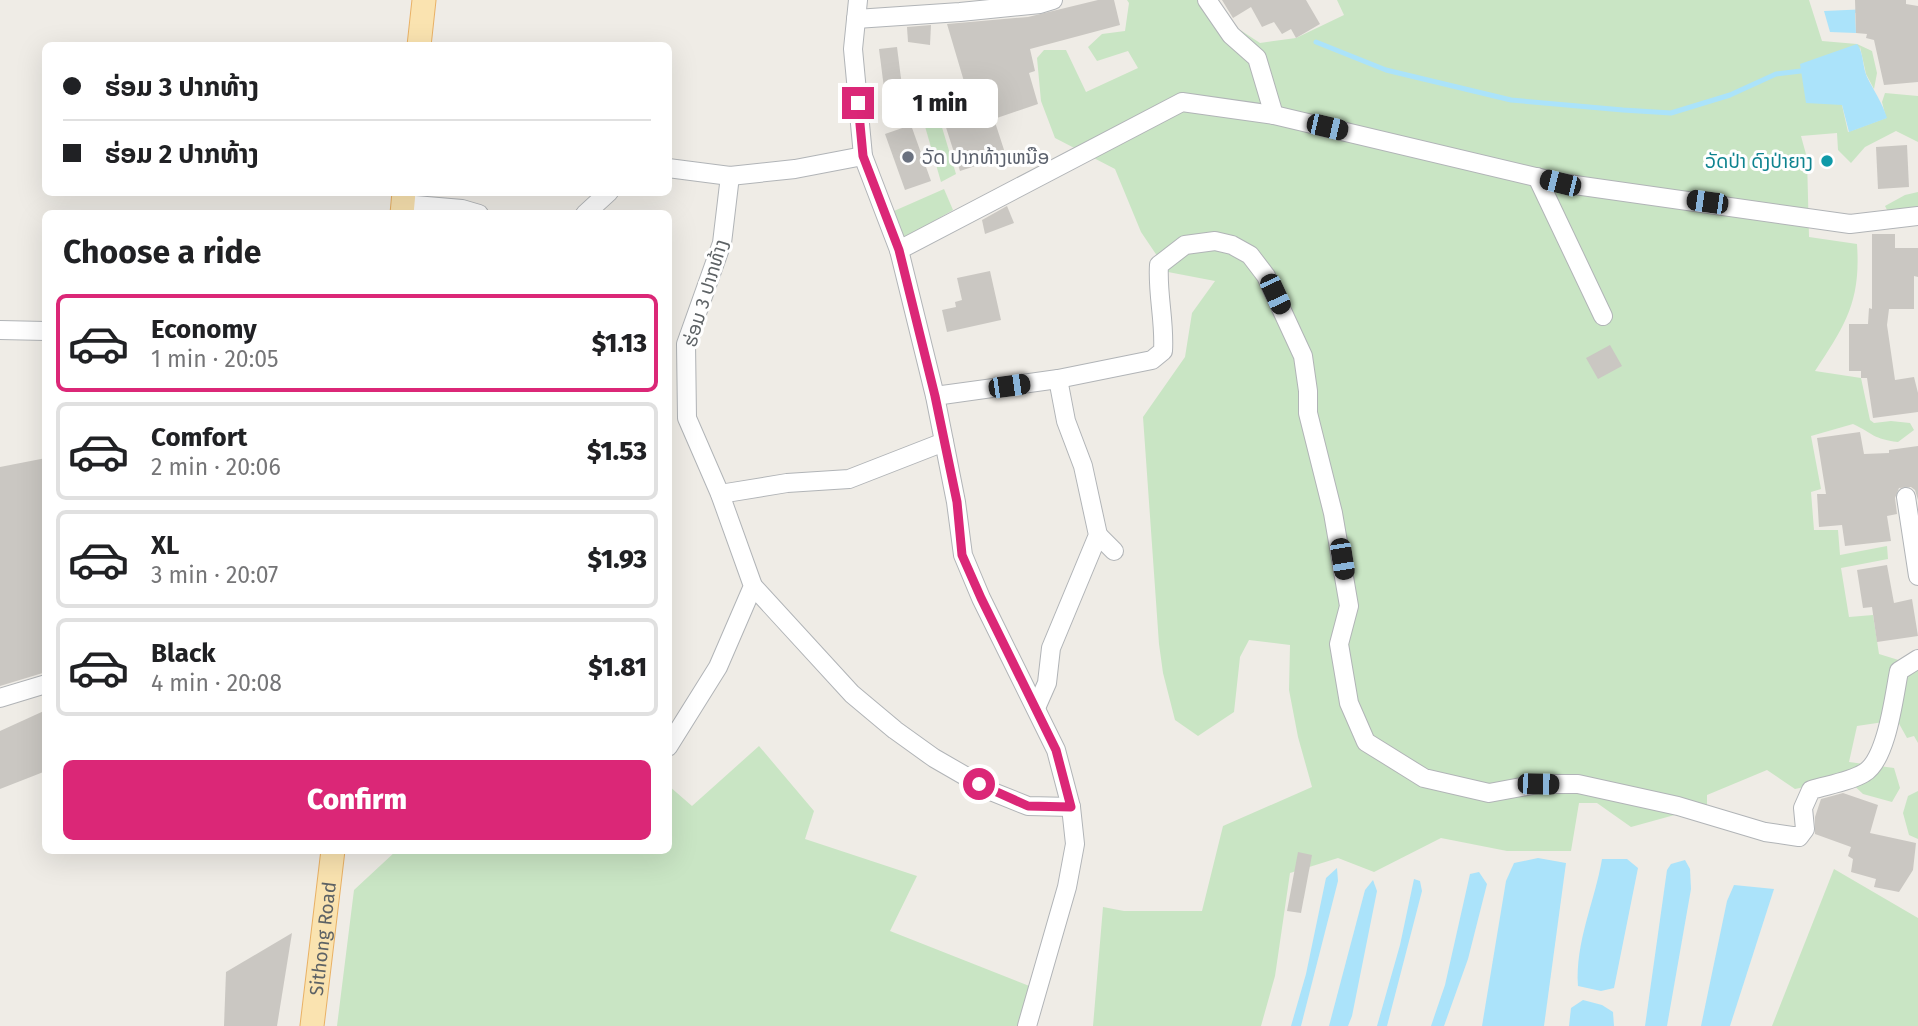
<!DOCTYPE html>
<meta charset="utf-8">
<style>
:root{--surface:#fff;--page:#f2f2f2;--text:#202124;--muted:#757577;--line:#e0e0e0;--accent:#db2777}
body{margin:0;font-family:"Fira Sans","Noto Sans Lao",sans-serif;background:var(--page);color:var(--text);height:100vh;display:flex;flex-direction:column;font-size:26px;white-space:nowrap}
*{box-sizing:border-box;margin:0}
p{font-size:23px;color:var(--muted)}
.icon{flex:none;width:38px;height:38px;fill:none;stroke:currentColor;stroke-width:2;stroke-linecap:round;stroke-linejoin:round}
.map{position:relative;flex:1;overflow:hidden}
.panel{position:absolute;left:42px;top:210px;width:630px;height:644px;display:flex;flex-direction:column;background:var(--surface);border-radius:10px;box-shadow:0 7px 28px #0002}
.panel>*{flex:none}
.hud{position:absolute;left:42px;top:42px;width:630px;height:154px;border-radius:10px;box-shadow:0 7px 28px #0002;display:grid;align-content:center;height:154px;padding:0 21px;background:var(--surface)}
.end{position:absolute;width:32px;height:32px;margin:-16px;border:9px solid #db2777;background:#fff;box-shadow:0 0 0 4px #fff}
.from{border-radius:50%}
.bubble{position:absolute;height:49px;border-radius:10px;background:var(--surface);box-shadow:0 7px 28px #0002;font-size:23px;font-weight:800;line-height:49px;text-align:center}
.car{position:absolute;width:21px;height:42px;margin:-21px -10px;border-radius:9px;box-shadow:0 0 5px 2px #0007;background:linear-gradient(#222 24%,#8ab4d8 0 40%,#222 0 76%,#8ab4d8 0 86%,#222 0)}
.hud b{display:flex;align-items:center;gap:24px;height:66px;font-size:26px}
.hud b+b{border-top:2px solid var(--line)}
.hud i{width:18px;height:18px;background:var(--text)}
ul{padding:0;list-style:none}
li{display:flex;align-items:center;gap:21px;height:98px;margin:0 14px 10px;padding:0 7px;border:4px solid var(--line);border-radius:10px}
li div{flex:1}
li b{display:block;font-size:26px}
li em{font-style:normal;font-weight:800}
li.active{border-color:var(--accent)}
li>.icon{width:63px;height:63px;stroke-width:1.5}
h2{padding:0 21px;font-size:32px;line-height:84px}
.primary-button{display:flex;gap:14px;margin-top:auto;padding:14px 21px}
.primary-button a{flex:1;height:80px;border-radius:10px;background:var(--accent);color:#fff;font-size:28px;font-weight:800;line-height:80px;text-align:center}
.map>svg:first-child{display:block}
.green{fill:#c9e5c4}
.water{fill:#abe3fa}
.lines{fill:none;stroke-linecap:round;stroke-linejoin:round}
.stream{stroke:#abe3fa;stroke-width:5}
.building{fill:#cac7c2}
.minor-casing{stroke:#b1b4b7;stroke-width:20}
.major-casing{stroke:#e9b165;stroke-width:25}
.minor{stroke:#fff;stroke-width:18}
.major{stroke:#fae3b0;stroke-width:23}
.route{stroke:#db2777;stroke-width:9}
.worship-dot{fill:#6b7280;stroke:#fff;stroke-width:2.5}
.culture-dot{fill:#0f9aa8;stroke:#fff;stroke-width:2.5}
.labels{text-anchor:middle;stroke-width:6;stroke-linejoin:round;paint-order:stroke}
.worship-label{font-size:19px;fill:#5b616d;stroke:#fff;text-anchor:start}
.culture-label{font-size:19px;fill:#0d838f;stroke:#fff;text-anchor:end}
.street-label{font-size:19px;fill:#5d6265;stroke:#fff}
</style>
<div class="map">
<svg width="1918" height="1026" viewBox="0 0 1918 1026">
<rect width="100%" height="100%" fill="#efece6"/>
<g class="green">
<path d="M1127 0H1215L1228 22 1260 43 1296 38 1344 15 1337 0H1809L1822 41 1857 44 1872 51 1877 73 1874 89 1866 74 1860 47 1842 105 1848 132 1886 118 1882 102 1885 93 1918 96V142L1896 131 1865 147 1851 163 1838 150 1837 133 1801 136 1807 158 1809 237 1857 244C1861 302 1845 325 1815 371L1861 378 1870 420 1874 423 1891 421 1910 423 1914 430 1898 442C1873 439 1874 434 1853 424L1811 436 1821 489 1811 492 1814 530H1838L1840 555 1887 546 1888 559 1841 568 1849 617 1873 615 1879 654 1918 666V743L1914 736 1907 738 1897 720 1857 726 1849 762 1894 768 1900 788 1892 802 1863 794 1846 778 1795 789 1767 770 1707 795V813L1689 811 1631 827 1597 803H1579L1571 851H1507L1441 838 1374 872 1338 858 1290 873 1275 976 1261 1026H1093L1103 907 1124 911H1202L1223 826 1312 787 1298 737 1289 690 1290 645 1249 640 1240 657 1234 712 1198 736 1175 720 1163 673 1159 644 1143 417 1185 357 1192 313 1215 281 1168 272 1141 232 1115 169 1055 138 1041 101 1037 58 1044 50H1066L1086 92 1138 68 1128 51 1097 61 1088 47 1102 34 1125 31 1129 3Z"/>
<polygon points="938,114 956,174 941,182 922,116"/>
<polygon points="944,189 953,210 903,239 894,211"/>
<polygon points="1918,192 1918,207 1888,212 1885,206 1905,195"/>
<polygon points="759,746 814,811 805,839 917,876 890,931 1037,989 1024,1026 337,1026 354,890 396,851 668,850 669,786 692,806"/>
<polygon points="1918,791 1918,839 1909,835 1903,813 1908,796"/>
<polygon points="1834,869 1918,918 1918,1026 1772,1026"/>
</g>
<g class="water">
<polygon points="1869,9 1870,13 1855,13 1856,33 1830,32 1824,11"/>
<path d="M1857 44C1864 53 1862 66 1867 77 1874 91 1882 102 1887 118L1849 132 1842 105 1806 103 1800 64Z"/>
<polygon points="1538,858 1566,863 1544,1026 1482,1026 1506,881 1514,863"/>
<path d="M1602 859H1627L1638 868 1614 988 1601 991 1578 986C1575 942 1595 901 1602 859Z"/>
<polygon points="1685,860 1690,869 1691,889 1667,1026 1645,1026 1667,870 1671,864"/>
<polygon points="1337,868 1338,881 1301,1026 1291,1026 1306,974 1326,878"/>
<polygon points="1479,872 1487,884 1468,959 1444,1026 1431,1026 1445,985 1470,874"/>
<polygon points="1414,879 1420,881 1422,891 1387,1026 1377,1026 1400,945"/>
<polygon points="1373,880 1377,891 1352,1016 1348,1026 1329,1026 1365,890"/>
<polygon points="1734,885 1774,889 1730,1026 1701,1026 1727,901"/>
<polygon points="1583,1000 1602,1005 1613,1012 1614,1026 1569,1026 1571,1008"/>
</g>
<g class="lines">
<polyline class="stream" points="1316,42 1386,70 1511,100 1623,110 1671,113 1730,95 1776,74 1801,71"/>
</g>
<g class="building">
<polygon points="1098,0 1114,0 1120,25 1030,49 1035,71 1029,73 1038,104 994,119 1006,156 960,171 942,115 971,105 947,24 1028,17"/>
<polygon points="1222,0 1306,0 1320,24 1296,38 1291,29 1282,34 1274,22 1262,27 1251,7 1233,18"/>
<polygon points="1855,0 1906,0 1906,4 1918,6 1918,82 1884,85 1874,40 1866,38 1867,34 1856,33"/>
<polygon points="931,25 930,45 908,42 907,27"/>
<polygon points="897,47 902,86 884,88 879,49"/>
<polygon points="911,125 931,181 905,190 885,134"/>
<polygon points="1907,145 1909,187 1878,189 1876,147"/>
<polygon points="1007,206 1014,223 985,234 982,220"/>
<polygon points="1872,234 1895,234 1895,248 1918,248 1918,277 1914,276 1914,309 1889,309 1887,325 1895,380 1914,377 1918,393 1918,412 1873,418 1867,378 1861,378 1861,371 1849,371 1849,324 1868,324 1869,308 1872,309"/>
<polygon points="990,271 1001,320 947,332 942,310 956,307 955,302 962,300 957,278"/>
<polygon points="1610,345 1622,366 1598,379 1586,358"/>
<polygon points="1860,432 1864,454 1889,453 1889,450 1918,446 1918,500 1915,490 1911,487 1899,488 1895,498 1897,514 1887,516 1891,541 1845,546 1842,525 1819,527 1817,494 1826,494 1817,438"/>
<polygon points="46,458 46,672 0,686 0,467"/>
<polygon points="1887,565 1894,603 1912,599 1918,636 1877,642 1872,607 1863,608 1857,570"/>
<polygon points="46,710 46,771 0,789 0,731"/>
<polygon points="1843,793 1878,805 1870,833 1916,843 1913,870 1899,892 1874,887 1876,879 1851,872 1853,859 1848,856 1851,847 1815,834 1815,817 1821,799"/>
<polygon points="1298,852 1312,855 1301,913 1287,911"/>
<polygon points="292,933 277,1026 224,1026 226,972"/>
</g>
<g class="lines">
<defs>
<g id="minor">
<polyline points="858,0 853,49 863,156 899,250 935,396 956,502 963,555 981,598 1056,750 1071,807 1075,844 1067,887 1027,1026"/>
<polyline points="1207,0 1231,35 1257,58 1274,115"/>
<polyline points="856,19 960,12 1040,4 1053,0"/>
<polyline points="668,168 730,176 795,169 863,156"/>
<polyline points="1537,177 1603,316"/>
<polyline points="403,204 462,209 479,214"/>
<polyline points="585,214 609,192"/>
<polyline points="899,250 1182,102 1274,115 1561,183 1850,224 1918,216"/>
<polyline points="0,330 46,331"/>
<path d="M935 396 1058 379 1152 360 1163 351C1165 322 1157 293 1159 265L1185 245 1215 241 1232 245 1250 255 1266 276 1303 356 1308 391V413L1333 513 1349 606 1339 644 1349 703 1366 742 1424 778 1489 793 1538 784H1578L1678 806 1765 832 1799 837 1805 829 1803 808 1811 790C1827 785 1849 782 1864 773 1887 760 1894 696 1899 671L1918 659"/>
<polyline points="720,494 787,483 849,479 944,442"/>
<polyline points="1906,497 1918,576"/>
<polyline points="1098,535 1114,551"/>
<polyline points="753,586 852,694 895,730 934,758 993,792 1028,806 1071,807"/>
<polyline points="0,698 46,684"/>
<polyline points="1036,708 1047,683 1051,648 1098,535 1083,466 1066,421 1058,379"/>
<polyline points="668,747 718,667 753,586 720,494 687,418 686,344 722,243 730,176"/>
</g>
<g id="major">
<polyline points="419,46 424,0"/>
<polyline points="402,214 404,192"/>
<path id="s1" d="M312 1026 333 850"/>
</g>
</defs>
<use href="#minor" class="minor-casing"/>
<use href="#major" class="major-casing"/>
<use href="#minor" class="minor"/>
<use href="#major" class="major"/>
</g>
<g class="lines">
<polyline class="route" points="858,103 863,156 899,250 935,396 957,502 962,555 981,598 1056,750 1071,807 1028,806 979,784"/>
</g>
<circle class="worship-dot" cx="908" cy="157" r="7"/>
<circle class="culture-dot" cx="1827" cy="161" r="7"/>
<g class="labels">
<g class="worship-label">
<text x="922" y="164">ວັດ ປາກທ້າງເຫນືອ</text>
</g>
<g class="culture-label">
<text x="1813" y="168">ວັດປ່າ ດົງປ່າຍາງ</text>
</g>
<g class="street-label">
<text transform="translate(705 293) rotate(-73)" y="7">ຮ່ອມ 3 ປາກທ້າງ</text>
<text dy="7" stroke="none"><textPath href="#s1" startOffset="88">Sithong Road</textPath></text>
</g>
</g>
</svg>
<i class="end from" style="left:979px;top:784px"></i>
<i class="end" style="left:858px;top:103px"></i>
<div class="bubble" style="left:882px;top:79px;width:116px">1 min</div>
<i class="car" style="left:1327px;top:127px;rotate:103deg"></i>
<i class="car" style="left:1560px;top:183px;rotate:284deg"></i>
<i class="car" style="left:1707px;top:202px;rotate:278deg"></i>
<i class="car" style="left:1275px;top:294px;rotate:155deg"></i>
<i class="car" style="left:1009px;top:386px;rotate:82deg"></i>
<i class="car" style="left:1342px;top:559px;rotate:171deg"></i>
<i class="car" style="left:1538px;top:784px;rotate:91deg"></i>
<div class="hud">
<b><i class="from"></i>ຮ່ອມ 3 ປາກທ້າງ</b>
<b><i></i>ຮ່ອມ 2 ປາກທ້າງ</b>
</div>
<section class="panel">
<h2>Choose a ride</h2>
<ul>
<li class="active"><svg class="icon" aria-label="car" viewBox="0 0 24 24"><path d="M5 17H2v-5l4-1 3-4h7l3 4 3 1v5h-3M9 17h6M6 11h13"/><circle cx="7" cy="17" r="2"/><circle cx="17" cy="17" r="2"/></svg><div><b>Economy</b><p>1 min · 20:05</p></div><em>$1.13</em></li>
<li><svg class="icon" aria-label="car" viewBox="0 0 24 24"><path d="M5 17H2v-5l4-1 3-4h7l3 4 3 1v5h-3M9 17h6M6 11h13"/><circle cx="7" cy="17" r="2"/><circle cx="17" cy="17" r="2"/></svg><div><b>Comfort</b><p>2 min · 20:06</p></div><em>$1.53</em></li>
<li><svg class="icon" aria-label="car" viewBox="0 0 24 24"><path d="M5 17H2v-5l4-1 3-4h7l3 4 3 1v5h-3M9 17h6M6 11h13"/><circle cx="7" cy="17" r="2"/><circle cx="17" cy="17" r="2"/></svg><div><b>XL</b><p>3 min · 20:07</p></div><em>$1.93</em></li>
<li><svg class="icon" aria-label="car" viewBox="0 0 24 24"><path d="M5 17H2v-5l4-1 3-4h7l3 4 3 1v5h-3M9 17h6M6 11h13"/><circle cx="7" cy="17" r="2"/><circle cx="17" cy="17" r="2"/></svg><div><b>Black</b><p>4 min · 20:08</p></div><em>$1.81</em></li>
</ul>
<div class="primary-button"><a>Confirm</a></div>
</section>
</div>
